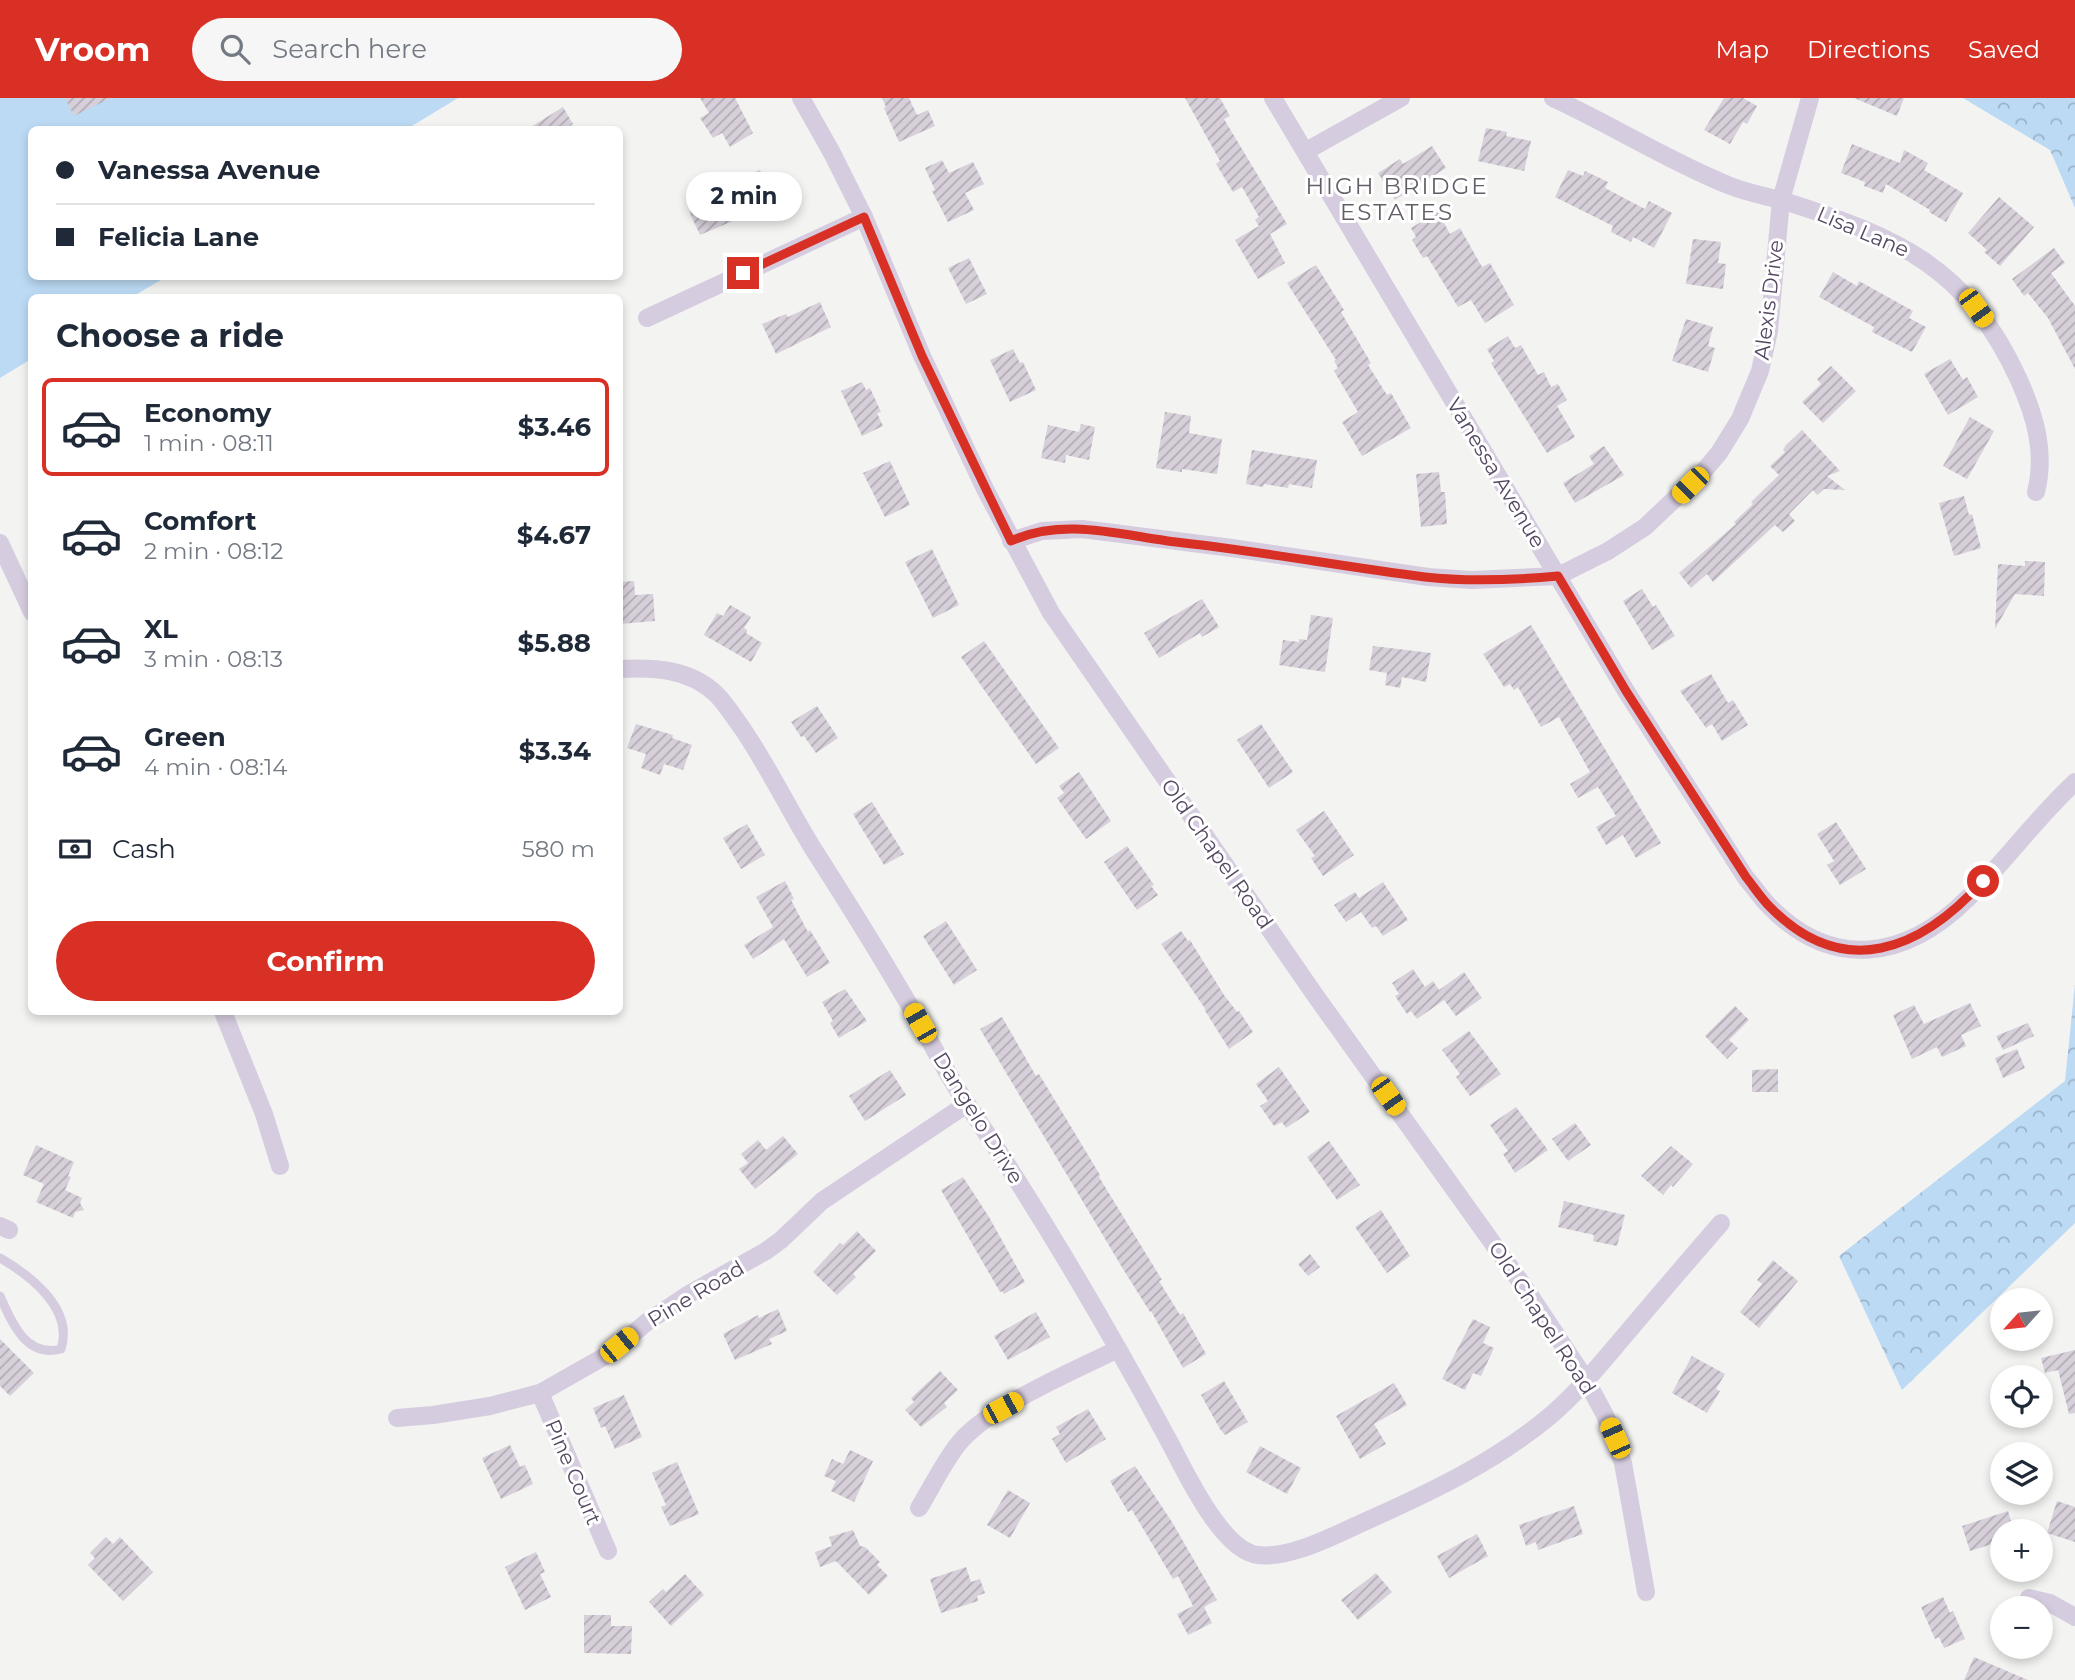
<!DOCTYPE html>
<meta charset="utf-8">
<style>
:root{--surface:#fff;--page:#f6f6f7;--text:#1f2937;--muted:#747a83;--line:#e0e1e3;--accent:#d93025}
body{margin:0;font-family:Montserrat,sans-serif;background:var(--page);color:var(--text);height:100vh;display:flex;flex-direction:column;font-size:26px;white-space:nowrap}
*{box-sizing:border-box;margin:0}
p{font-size:23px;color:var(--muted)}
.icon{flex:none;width:38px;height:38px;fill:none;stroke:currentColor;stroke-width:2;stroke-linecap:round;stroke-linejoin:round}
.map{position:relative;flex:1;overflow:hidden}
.panel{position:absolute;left:28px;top:196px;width:595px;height:721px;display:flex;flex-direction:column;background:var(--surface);border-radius:10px;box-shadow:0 4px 10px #0003}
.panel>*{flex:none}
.guide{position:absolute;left:28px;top:28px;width:595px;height:154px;border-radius:10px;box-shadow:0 4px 10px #0003;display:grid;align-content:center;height:154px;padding:0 28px;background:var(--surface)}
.needle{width:46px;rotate:243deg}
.tools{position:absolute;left:1990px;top:1190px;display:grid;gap:14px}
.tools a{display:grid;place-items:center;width:63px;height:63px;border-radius:50%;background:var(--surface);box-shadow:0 4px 10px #0003;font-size:35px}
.end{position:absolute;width:32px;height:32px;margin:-16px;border:9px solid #d93025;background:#fff;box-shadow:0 0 0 4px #fff}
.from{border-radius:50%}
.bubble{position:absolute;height:49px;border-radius:24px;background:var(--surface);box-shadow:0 4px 10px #0003;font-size:23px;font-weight:700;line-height:49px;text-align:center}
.car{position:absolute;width:21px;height:42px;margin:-21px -10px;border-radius:9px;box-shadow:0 0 5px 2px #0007;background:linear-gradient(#f5c518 24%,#345 0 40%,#f5c518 0 76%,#345 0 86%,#f5c518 0)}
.guide b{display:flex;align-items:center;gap:24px;height:66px;font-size:26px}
.guide b+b{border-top:2px solid var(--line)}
.guide i{width:18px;height:18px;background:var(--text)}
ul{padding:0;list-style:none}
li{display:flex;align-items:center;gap:21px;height:98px;margin:0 14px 10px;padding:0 14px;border:4px solid transparent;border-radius:10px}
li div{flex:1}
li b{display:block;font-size:26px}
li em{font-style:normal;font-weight:700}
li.active{border-color:var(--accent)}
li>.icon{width:63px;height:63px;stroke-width:1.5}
h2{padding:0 28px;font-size:32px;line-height:84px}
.pay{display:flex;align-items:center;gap:18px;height:77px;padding:0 28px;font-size:26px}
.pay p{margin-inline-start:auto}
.action{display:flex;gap:14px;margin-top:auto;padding:14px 28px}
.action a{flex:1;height:80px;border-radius:42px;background:var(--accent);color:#fff;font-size:28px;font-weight:700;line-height:80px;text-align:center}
header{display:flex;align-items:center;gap:42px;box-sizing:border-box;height:98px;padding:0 35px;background:var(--accent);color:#fff}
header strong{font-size:33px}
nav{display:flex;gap:38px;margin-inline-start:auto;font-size:24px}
.search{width:490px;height:63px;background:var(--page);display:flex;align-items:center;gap:18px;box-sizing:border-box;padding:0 24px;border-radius:38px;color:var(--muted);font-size:26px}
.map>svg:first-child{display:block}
.green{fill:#bcdaf4}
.forest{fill:url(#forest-crowns)}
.building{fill:url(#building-hatch)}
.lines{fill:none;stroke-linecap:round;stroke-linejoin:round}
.lane{stroke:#d6ccdf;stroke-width:9}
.street{stroke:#d6ccdf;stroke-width:18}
.route{stroke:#d93025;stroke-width:9}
.labels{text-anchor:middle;stroke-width:6;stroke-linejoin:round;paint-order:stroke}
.street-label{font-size:21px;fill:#554761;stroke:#fff}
.neighbourhood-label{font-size:23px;letter-spacing:2px;fill:#635d67;stroke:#fff}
</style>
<header>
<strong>Vroom</strong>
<div class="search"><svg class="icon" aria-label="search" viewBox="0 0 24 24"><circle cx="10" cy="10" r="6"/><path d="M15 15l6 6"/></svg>Search here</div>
<nav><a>Map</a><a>Directions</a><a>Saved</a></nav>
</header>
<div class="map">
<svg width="2075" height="1582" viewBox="0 0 2075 1582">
<defs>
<pattern id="forest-crowns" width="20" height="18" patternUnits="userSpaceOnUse" patternTransform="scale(1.75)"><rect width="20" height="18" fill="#bcdaf4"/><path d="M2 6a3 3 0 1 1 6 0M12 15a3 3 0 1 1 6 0" fill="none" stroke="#9cb3c9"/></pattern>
<pattern id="building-hatch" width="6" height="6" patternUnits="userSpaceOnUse" patternTransform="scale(1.75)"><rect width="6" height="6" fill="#d7d0da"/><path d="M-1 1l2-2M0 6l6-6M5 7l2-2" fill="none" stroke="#b1abb4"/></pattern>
</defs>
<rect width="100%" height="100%" fill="#f3f3f1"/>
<polygon class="green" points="0,0 458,0 407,31 32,32 32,178 166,179 132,199 32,200 31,261 0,280"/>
<g class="forest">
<polygon points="1963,0 2075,0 2075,110 2050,52"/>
<polygon points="2075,886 2075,1125 1902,1292 1839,1158 2065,983"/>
</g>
<g class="building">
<polygon points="65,0 111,0 74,18"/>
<polygon points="700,0 735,0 753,35 730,49 722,35 713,40 700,20 709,15"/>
<polygon points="882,0 909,0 917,17 928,12 935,28 899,44 884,10 886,9"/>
<polygon points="1185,0 1220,0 1230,18 1224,21 1287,126 1270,136 1285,165 1258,181 1235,142 1259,128 1255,122 1259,119 1242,89 1233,94 1216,66 1220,63"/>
<polygon points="1724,0 1743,0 1757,8 1747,26 1743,24 1730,46 1704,32"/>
<polygon points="1854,0 1904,0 1897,18"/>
<polygon points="563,9 573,26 565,32 526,32"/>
<polygon points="1486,30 1507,34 1506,38 1531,43 1524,73 1478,63"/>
<polygon points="1852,46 1900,65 1904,52 1928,65 1924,72 1963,95 1946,124 1929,114 1930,112 1886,86 1883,95 1864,88 1865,84 1841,75"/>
<polygon points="1432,48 1446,70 1395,102 1378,75 1400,61 1403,66"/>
<polygon points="942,62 949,75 973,64 984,86 965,95 974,112 948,124 932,93 935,92 925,70"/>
<polygon points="760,72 778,106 743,122 742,119 700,137 689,113 750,85 747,78"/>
<polygon points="1568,72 1583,78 1585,73 1608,84 1605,90 1645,111 1649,103 1672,115 1654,150 1633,139 1631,144 1611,134 1613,128 1555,99"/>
<polygon points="1999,99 2034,129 2000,168 1984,154 1987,152 1968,135"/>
<polygon points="1438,114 1450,136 1460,130 1482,169 1490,165 1514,207 1485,225 1471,202 1458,209 1427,158 1423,160 1412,142 1416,139 1411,130"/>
<polygon points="1693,141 1721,144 1718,165 1726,166 1723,191 1686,186"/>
<polygon points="2054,150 2065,165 2051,175 2075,208 2075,271 2048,220 2028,195 2024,198 2012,181"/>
<polygon points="969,160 987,196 966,206 948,170"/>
<polygon points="1316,167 1344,212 1341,214 1371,265 1368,267 1387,297 1391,295 1411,330 1362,358 1342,324 1358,314 1334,273 1338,270 1334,263 1336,262 1287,185"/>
<polygon points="1833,174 1857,188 1859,183 1913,213 1909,220 1926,229 1912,254 1872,234 1874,229 1819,199"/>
<polygon points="820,204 831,229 776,256 762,226 786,216 788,219"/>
<polygon points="1686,221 1713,229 1708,248 1715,250 1708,274 1672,263"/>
<polygon points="1508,238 1515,250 1521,247 1538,277 1544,274 1551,289 1558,286 1567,302 1557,308 1575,339 1547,355 1491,265 1494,263 1487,251"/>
<polygon points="1013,251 1020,265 1023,264 1036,292 1010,304 990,262"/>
<polygon points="1950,261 1963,282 1967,279 1978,299 1948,317 1924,276"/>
<polygon points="1831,268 1856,293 1823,325 1802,304 1821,286 1817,281"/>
<polygon points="862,284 866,292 870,290 881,314 877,315 883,328 862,338 841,293"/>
<polygon points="1165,314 1191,318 1189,335 1222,341 1217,376 1182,371 1182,374 1156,370"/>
<polygon points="1970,319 1994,333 1967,381 1943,368"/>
<polygon points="1081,326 1095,329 1089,362 1066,357 1065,365 1041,360 1048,327 1079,334"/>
<polygon points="1802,332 1840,373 1827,378 1845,392 1824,391 1817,397 1813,392 1789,416 1795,423 1783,434 1775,427 1713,484 1707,476 1691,490 1679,475 1736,426 1734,424 1753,406 1751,404 1779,377 1770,368 1785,354 1783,352 1786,347"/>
<polygon points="1604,348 1624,377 1575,405 1563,385 1594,366 1589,358"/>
<polygon points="1252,352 1317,362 1312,390 1289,386 1288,390 1264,386 1263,389 1246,386"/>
<polygon points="890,363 910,407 885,419 863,375"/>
<polygon points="1439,374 1441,394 1445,394 1447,426 1421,429 1416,376"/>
<polygon points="1964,398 1969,417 1972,416 1981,450 1954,458 1939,405"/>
<polygon points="932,451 959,507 933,520 905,464"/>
<polygon points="2025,463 2045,464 2044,498 2015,496 1995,531 1998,466 2025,468"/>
<polygon points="634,483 635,497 653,496 655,523 620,526 620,484"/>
<polygon points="1642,491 1653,509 1656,507 1675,538 1652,552 1623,503"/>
<polygon points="1202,501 1219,529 1202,539 1200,535 1159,560 1144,535"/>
<polygon points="730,507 751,519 744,530 747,532 746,535 762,545 751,564 704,537 717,515 723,518"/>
<polygon points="1311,517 1333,520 1325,574 1279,567 1283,542 1299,544 1299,541 1307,542"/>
<polygon points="1531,527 1661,745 1636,760 1623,737 1606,747 1596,729 1616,718 1598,689 1578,700 1570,686 1590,674 1559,619 1541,629 1518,589 1514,592 1510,586 1504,589 1483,556"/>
<polygon points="984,543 1059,650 1036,666 961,559"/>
<polygon points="1373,548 1431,555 1426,584 1402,579 1400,590 1385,587 1387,575 1369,572"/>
<polygon points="1711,576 1728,605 1733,602 1748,627 1722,643 1712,626 1706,630 1680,593"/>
<polygon points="817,608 838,640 816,655 804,638 801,639 791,624"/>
<polygon points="636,626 673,637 672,640 692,647 683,672 664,666 660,677 641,670 646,656 627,650"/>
<polygon points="1261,626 1293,674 1269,690 1237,642"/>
<polygon points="1079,674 1111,723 1086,741 1057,700 1064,695 1059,688"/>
<polygon points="872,704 904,756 884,767 853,716"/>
<polygon points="1324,713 1354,757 1323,778 1311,760 1315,758 1296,732"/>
<polygon points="1836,724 1866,771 1840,787 1827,767 1834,763 1817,736"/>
<polygon points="747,726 765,757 741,771 723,740"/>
<polygon points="1127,748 1154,787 1151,788 1158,797 1137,812 1104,764"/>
<polygon points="785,783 794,801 791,802 808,834 810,832 830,865 807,879 784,841 753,861 744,847 773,829 756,799"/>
<polygon points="1383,784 1408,822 1383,838 1376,828 1372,830 1361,814 1346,824 1334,807 1355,794 1359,800"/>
<polygon points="946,823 977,872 954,887 923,838"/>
<polygon points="1181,833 1188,843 1190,842 1224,897 1237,914 1239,913 1253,934 1229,951 1204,911 1206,912 1161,846"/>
<polygon points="1413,871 1425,889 1433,883 1439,892 1464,874 1482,900 1456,918 1444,902 1417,921 1411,913 1407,916 1395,898 1399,896 1392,885"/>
<polygon points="845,891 867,923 839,940 830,925 833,923 822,904"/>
<polygon points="1970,905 1981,928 1961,937 1966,948 1942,959 1937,949 1912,961 1893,917 1914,907 1924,926"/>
<polygon points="1735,908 1749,922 1729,942 1738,950 1727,961 1705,938"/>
<polygon points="1002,919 1036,978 1039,976 1076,1037 1100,1077 1099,1079 1162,1182 1159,1183 1180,1217 1183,1215 1206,1256 1183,1270 1151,1213 1150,1214 1123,1171 980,931"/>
<polygon points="2028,925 2034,938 2003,952 1996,938"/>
<polygon points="1469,933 1501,976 1470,998 1456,979 1460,976 1442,952"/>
<polygon points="2017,951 2025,970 2003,980 1995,960"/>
<polygon points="1279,969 1310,1014 1286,1030 1282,1024 1274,1028 1260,1008 1268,1003 1256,986"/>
<polygon points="1778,971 1778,994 1752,994 1752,972"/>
<polygon points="890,972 906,997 865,1023 849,998"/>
<polygon points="1516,1009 1548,1052 1515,1075 1503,1056 1508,1053 1490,1027"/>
<polygon points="1575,1025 1591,1047 1568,1063 1552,1041"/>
<polygon points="783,1038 798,1056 755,1091 739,1071 748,1065 741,1056 758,1042 766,1052"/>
<polygon points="1329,1043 1360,1087 1337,1102 1307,1059"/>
<polygon points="36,1047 74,1064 68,1078 71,1079 65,1092 82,1100 80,1105 84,1112 75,1114 73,1120 36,1104 44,1086 23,1077"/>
<polygon points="1671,1048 1693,1066 1673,1089 1671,1087 1663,1097 1641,1078"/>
<polygon points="963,1079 989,1119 1025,1184 1004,1196 1002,1193 1000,1194 941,1092"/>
<polygon points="1564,1103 1625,1117 1617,1148 1593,1143 1594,1137 1558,1129"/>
<polygon points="1381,1112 1410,1158 1387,1175 1355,1129"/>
<polygon points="857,1133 876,1153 853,1176 856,1179 837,1197 813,1174 840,1145 843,1147"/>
<polygon points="1310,1156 1320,1169 1308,1178 1298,1166"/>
<polygon points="1773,1162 1798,1183 1759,1230 1740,1214 1762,1186 1757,1182"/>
<polygon points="778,1211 787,1233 769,1241 772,1246 735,1262 723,1236 758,1217 759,1220"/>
<polygon points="1036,1214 1050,1239 1008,1262 994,1238"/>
<polygon points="1473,1221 1490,1229 1483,1245 1494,1250 1481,1278 1473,1275 1465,1292 1442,1281"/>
<polygon points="0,1241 34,1275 10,1298 0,1288"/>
<polygon points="2075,1252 2075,1315 2069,1316 2058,1272 2045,1275 2041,1260"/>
<polygon points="1692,1258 1725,1276 1716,1291 1720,1293 1707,1315 1672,1295"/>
<polygon points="940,1273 958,1292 944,1305 947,1309 921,1329 905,1312 914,1304 911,1300"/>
<polygon points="1224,1283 1248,1324 1225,1337 1220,1331 1201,1297"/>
<polygon points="1394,1285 1407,1307 1374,1326 1386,1346 1360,1361 1336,1318"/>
<polygon points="624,1297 642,1339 615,1351 605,1328 601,1330 593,1310"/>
<polygon points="1088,1311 1106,1341 1066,1365 1052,1341 1060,1336 1056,1329"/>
<polygon points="510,1347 520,1369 525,1367 533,1386 501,1401 482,1360"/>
<polygon points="1260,1348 1301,1370 1287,1396 1246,1374"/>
<polygon points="850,1352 873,1363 854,1404 831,1393 836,1383 824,1378 832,1361 843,1366"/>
<polygon points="677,1364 699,1416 670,1428 661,1409 666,1407 652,1375"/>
<polygon points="1135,1368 1172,1424 1217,1502 1204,1509 1212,1525 1188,1537 1177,1516 1193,1508 1178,1478 1173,1481 1132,1412 1128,1414 1110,1383"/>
<polygon points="1008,1392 1030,1405 1010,1440 987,1427"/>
<polygon points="2057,1403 2075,1409 2075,1444 2047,1435"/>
<polygon points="1574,1408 1583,1436 1538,1452 1536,1444 1526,1448 1519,1427"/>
<polygon points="2008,1413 2014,1433 2002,1433 2002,1443 1970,1453 1962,1428"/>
<polygon points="853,1432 860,1448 865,1449 880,1464 877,1467 888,1478 869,1497 836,1463 820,1469 815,1454 832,1448 829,1439"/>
<polygon points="1477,1436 1488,1458 1449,1480 1437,1458"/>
<polygon points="106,1439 113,1446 120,1439 153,1474 123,1503 88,1467 95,1460 90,1455"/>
<polygon points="536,1454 545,1474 540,1476 551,1499 525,1512 505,1469"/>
<polygon points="966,1469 971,1484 980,1481 985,1495 977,1498 978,1503 941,1515 930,1481"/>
<polygon points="1376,1475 1392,1494 1358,1522 1341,1502"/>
<polygon points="685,1476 704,1497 671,1528 649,1504 663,1491 666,1494"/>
<polygon points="1943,1499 1950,1515 1953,1513 1965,1541 1944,1550 1939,1539 1935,1541 1921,1509"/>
<polygon points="584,1517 611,1517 611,1528 632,1528 631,1556 584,1555"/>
<polygon points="1974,1559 2028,1582 1964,1582"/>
</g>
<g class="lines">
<path class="lane" d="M0 1160C31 1178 74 1211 61 1251 26 1260 12 1225 0 1198"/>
<g class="street">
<polyline points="801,0 832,55 864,119 922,258 985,391 1051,515 1315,897 1527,1193 1586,1282 1605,1317 1623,1365 1646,1494"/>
<path d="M1273 0 1626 593 1746 780C1754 789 1761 800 1770 809 1833 873 1906 861 1967 801 2005 764 2036 720 2075 684"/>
<path d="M1553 0C1612 27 1668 63 1728 87 1747 95 1766 98 1784 103 1897 139 1967 168 2019 282 2035 318 2046 354 2036 394"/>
<polyline points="1306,53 1401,0"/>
<polyline points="647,220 864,119"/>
<polyline points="1011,443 1042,433 1082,431 1232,450 1428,479 1472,482 1558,478 1608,453 1645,429 1702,375 1719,355 1740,321 1760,273 1769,233 1781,102 1810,0"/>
<polyline points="0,445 32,514"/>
<path d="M620 571C654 569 690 571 716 596 726 606 734 619 742 630 768 668 788 710 812 749 846 802 879 855 911 910 930 941 946 976 967 1006 1041 1115 1108 1230 1170 1345 1186 1375 1222 1453 1258 1457 1290 1461 1335 1437 1364 1424 1429 1395 1495 1364 1550 1318 1578 1294 1602 1264 1626 1236 1657 1199 1689 1162 1721 1125"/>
<polyline points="223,914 264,1016 280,1068"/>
<polyline points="0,1128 9,1132"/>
<polyline points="540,1295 608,1453"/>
<polyline points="397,1320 433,1317 490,1308 540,1295 607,1257 647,1224 689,1196 766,1153 781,1142 822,1103 967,1006"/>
<path d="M919 1410C932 1389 943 1365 959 1345 988 1309 1074 1273 1118 1251"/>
<polyline points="2029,1500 2050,1505 2075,1519"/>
</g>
</g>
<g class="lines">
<path class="route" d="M743 175 864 119 922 258 1011 443C1066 418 1126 439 1184 445 1265 454 1345 469 1425 479 1469 484 1514 482 1558 478L1626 593 1746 779C1754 789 1761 800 1770 809 1844 884 1921 852 1983 783"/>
</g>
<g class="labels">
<g class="street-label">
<text transform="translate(1863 134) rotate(23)" y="7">Lisa Lane</text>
<text transform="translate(1769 202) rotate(-83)" y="7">Alexis Drive</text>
<text transform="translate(1496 375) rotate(59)" y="7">Vanessa Avenue</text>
<text transform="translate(1217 756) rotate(55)" y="7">Old Chapel Road</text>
<text transform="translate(978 1020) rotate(58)" y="7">Dangelo Drive</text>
<text transform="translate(696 1196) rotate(-31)" y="7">Pine Road</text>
<text transform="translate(1542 1220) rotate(57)" y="7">Old Chapel Road</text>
<text transform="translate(573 1374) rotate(67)" y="7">Pine Court</text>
</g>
<g class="neighbourhood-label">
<text x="1397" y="96">HIGH BRIDGE<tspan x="1397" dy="26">ESTATES</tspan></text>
</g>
</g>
</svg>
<div class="tools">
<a><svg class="needle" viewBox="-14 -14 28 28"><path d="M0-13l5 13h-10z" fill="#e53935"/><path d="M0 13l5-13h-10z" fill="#747a83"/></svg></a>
<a><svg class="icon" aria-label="locate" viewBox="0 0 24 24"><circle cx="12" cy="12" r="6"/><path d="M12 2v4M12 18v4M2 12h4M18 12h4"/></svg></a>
<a><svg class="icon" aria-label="layers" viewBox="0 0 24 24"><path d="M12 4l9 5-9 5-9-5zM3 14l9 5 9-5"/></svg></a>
<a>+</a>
<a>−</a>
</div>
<i class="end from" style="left:1983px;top:783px"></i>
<i class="end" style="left:743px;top:175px"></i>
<div class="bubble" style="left:686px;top:74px;width:116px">2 min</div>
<i class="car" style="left:1976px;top:210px;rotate:144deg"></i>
<i class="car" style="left:1690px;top:387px;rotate:225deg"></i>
<i class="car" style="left:920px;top:925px;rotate:330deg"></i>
<i class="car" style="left:1388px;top:998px;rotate:145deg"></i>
<i class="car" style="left:619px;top:1247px;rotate:51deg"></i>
<i class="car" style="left:1003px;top:1310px;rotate:62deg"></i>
<i class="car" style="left:1615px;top:1340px;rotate:336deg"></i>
<div class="guide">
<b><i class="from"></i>Vanessa Avenue</b>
<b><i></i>Felicia Lane</b>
</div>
<section class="panel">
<h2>Choose a ride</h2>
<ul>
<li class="active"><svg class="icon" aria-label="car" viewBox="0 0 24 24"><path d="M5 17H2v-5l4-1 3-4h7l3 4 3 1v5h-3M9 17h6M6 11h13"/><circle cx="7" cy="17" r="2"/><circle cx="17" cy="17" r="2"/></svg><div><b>Economy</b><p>1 min · 08:11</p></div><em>$3.46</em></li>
<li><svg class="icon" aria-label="car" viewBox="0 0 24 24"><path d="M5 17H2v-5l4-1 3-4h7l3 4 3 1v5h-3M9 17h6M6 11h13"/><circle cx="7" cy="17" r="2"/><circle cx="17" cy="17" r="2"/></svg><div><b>Comfort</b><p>2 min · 08:12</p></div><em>$4.67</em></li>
<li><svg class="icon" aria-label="car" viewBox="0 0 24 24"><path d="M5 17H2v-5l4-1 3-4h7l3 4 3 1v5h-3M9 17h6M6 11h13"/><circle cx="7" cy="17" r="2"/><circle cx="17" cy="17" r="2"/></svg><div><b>XL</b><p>3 min · 08:13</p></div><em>$5.88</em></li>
<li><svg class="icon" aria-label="car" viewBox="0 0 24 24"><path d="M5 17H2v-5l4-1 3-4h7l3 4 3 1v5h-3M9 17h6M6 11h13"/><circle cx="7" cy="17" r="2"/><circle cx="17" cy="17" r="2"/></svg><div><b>Green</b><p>4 min · 08:14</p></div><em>$3.34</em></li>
</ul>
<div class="pay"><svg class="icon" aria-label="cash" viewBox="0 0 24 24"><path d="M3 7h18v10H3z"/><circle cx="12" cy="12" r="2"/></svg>Cash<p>580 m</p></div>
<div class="action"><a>Confirm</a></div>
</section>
</div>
